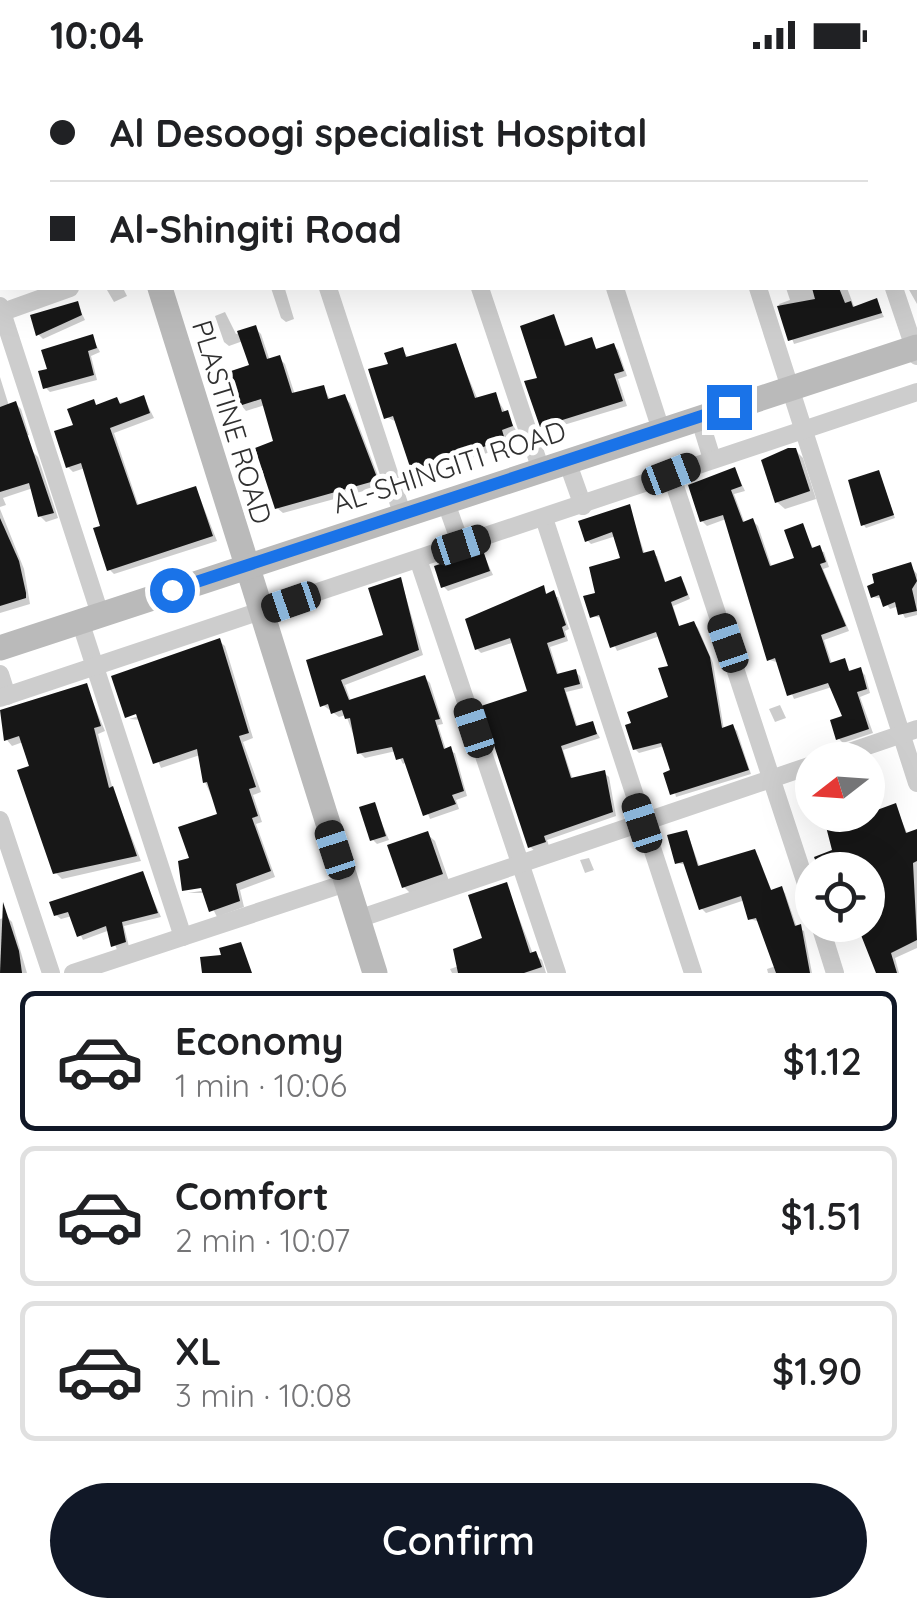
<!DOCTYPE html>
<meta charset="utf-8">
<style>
:root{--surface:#fff;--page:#f6f6f6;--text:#202124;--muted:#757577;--line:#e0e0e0;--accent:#111827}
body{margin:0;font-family:Quicksand,sans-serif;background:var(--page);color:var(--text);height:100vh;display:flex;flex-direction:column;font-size:38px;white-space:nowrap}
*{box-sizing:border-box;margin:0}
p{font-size:32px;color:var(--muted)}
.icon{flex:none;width:55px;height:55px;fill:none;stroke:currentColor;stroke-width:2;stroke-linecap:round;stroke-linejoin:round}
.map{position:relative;height:903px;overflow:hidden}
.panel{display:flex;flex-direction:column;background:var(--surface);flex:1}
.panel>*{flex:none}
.banner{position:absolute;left:0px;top:0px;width:918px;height:220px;box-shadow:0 10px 40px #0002;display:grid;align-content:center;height:220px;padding:0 50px;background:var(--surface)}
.needle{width:65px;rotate:253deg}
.buttons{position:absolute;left:795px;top:672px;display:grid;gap:20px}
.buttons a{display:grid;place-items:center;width:90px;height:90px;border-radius:50%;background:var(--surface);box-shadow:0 10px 40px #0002;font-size:50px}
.end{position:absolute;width:45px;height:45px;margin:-22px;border:12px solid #1a73e8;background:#fff;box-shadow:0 0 0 5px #fff}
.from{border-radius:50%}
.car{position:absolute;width:30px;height:60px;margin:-30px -15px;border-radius:12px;box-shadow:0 0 8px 2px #0007;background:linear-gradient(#222 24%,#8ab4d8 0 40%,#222 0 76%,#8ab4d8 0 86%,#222 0)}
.banner b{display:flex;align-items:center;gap:35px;height:95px;font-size:38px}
.banner b+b{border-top:2px solid var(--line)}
.banner i{width:25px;height:25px;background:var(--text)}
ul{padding:18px 0 0;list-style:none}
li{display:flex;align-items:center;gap:30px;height:140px;margin:0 20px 15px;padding:0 30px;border:5px solid var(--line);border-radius:15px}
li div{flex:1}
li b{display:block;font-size:38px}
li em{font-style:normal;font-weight:600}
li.active{border-color:var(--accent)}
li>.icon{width:90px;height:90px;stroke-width:1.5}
.primary-button{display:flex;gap:20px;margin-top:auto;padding:20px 50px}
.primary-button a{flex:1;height:115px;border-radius:60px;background:var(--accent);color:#fff;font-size:40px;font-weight:600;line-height:115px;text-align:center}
.status{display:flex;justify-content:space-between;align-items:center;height:70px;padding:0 50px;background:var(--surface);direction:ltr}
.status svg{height:28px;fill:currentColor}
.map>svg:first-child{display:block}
.shadow{fill:#0003}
.building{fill:#171717}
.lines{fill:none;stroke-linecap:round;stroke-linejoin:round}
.street{stroke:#cdcdcd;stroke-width:18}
.secondary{stroke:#bababa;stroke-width:25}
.route{stroke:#1a73e8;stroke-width:12}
.labels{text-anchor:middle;stroke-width:10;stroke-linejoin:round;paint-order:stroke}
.street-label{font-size:28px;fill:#303030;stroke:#fff}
</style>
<div class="status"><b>10:04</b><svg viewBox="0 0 49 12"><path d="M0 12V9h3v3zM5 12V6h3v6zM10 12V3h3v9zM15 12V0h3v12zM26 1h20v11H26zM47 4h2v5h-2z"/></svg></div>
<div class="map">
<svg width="917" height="903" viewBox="0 0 917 903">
<rect width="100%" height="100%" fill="#fff"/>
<g class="shadow">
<polygon points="0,0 52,2 2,2 2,137"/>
<polygon points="150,0 225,0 226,2 151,2"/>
<polygon points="335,0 360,0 361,2 335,2"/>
<polygon points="464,0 478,0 480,2 454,2"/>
<polygon points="836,0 917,0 917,65 915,2"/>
<polygon points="915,96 917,102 917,234 908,218 915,218"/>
<polygon points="123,218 127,226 114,232 107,220"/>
<polygon points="271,218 290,218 285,219 294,249 286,252 281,248"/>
<polygon points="786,218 847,218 855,239 876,231 884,247 794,274 779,234 790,230"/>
<polygon points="77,234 85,250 43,269 38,264"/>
<polygon points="225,242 236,264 255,258 261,264 270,291 279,288 285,294 295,325 323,317 331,331 344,327 350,333 382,416 283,443 277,438 276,373 265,335 246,341 241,335 252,297 243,271 229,276 224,272 215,246"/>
<polygon points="554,247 567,278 591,270 598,281 613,275 618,280 627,306 618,309 627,336 547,360 542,355 541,309"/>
<polygon points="92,267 100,282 91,286 97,310 50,322 45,317"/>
<polygon points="455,276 478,330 495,325 517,362 506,366 509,376 419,405 397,352 386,347 391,296 402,280 409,288"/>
<polygon points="0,307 9,336 16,334 21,339 29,365 0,372"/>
<polygon points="144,328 154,348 114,363 139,437 196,418 217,471 114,504 109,499 104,457 85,398 73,402 68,397 76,357 98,337"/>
<polygon points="795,380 803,388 816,429 785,439 777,432"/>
<polygon points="33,382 38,387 58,448 46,452 40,446 33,418 3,428 6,435 0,437 0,394"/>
<polygon points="735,400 745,421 734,424 745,454 753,451 758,456 772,498 797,489 802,456 814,480 824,482 829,497 823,499 849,561 824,570 832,594 844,590 851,603 860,600 865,605 870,623 860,627 873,663 843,673 838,668 845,648 832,617 794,629 779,593 770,590 726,449 707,456 702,451"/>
<polygon points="879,403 895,448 866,458 863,454"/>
<polygon points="629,436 645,485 657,486 666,514 680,509 684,513 690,529 673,536 680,558 694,554 698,558 713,593 724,660 733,657 737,661 751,704 676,727 664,676 639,683 635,679 671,629 671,597 660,566 617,581 602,548 592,546 598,524 623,490 616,466 591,474 587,470"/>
<polygon points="0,439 24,499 30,534 0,543"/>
<polygon points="483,483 493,505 448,521 443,516"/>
<polygon points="910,496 917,504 917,545 905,548 899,536 890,539 883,529 873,527"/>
<polygon points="401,510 423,585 345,615 351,632 425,608 430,613 443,654 438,655 446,680 455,683 467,726 456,730 459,739 430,749 407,692 403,694 396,681 365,688 360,683 346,645 339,647 323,635 309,592 386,567"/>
<polygon points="543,518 548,526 558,527 569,559 565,561 568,571 550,577 559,606 575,602 580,606 583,618 566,622 578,658 592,654 600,668 563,680 573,710 604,703 609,707 616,746 547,770 549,776 535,781 530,777 530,622 515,572 481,583 477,579"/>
<polygon points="219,571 225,576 253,668 243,672 261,722 253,725 262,752 256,754 275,807 240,820 244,837 217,847 205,823 188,823 213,819 213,814 185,820 192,790 220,745 205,712 200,685 161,698 141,650 129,649 149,643"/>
<polygon points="86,616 105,661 98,664 113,720 141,791 62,809 56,803 23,672 12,676 7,670 2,642"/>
<polygon points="780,635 786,648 775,652 769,639"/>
<polygon points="812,711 812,730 804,732 796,716"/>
<polygon points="374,735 389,770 377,774 372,769"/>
<polygon points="895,736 908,765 917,764 917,878 895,888 899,903 878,903 861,855 868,855 868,800 822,800 835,782 824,745 861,749"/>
<polygon points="687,762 700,798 754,782 758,786 772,822 781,819 785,823 797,858 804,861 812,903 768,903 767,899 776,896 760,852 750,849 745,830 706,843 702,839 687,795 677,793"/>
<polygon points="427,764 435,771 449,811 412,825 404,817"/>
<polygon points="589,788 594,800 585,803 580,790"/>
<polygon points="142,804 161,847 124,856 129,877 117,880 110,860 83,870 72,846 61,849 56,845"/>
<polygon points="506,814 533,884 542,890 546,903 452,903 450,899 459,896 486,870"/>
<polygon points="7,847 12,852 27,903 0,903 0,849"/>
</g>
<g class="building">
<polygon points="812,218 839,218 845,233 851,231 853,237 877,228 882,243 788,271 777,236 815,229"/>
<polygon points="78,231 82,245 36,266 30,245"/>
<polygon points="554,244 565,276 592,267 596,279 614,273 624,301 614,304 623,331 540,357 524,311 537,308 520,256"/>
<polygon points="256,255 267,289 280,285 292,323 324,315 328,329 345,324 378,410 275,439 255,378 273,371 261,329 239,336 228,302 249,295 237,261"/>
<polygon points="93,264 97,278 88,281 94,305 43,319 38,301 47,299 41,280"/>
<polygon points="456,273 475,328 496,322 502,342 508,340 513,356 502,360 505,370 411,400 393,346 384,349 368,299 388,294 384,283 403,277 406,287"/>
<polygon points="144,325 150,343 110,358 137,435 196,416 213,466 107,501 93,458 100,456 81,393 66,398 54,361 73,355 67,339 94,329 96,335 117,327 120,334"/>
<polygon points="16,331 54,443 38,447 29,413 0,422 0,337"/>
<polygon points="788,378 796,378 810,421 775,433 761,390"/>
<polygon points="735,397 742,416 731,420 743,452 753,448 770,496 794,488 784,460 803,453 812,478 820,475 826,492 820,494 846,556 821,565 830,593 845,588 849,601 861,597 867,619 857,622 869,659 836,670 830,650 842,646 828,613 787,626 775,588 767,591 723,445 700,452 688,415"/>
<polygon points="879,400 894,445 861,456 848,410"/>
<polygon points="630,434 643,483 654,480 665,512 681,506 688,525 671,532 679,556 694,551 710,587 722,658 733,654 749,700 670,725 663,703 670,700 661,673 633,680 625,655 631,653 627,642 668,627 658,598 668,596 656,562 610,578 599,545 590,548 583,526 595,523 589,497 620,488 612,462 585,472 578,451"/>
<polygon points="0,448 19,491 26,523 26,528 0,536"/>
<polygon points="483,480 490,501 441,518 434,496"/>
<polygon points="911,492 917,511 912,519 917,541 898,545 895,532 883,537 879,525 871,528 867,516 874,513 872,504"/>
<polygon points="401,507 419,580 341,610 349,630 425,605 440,649 435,650 444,679 451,676 464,721 452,725 456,734 423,746 403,688 396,690 392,677 357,684 350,648 345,649 342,640 331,644 328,634 320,637 306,590 383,565 368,518"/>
<polygon points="544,515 546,524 554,520 566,555 562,557 565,567 547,573 557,604 576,599 580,614 564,618 576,656 593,651 597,664 561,676 571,708 605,700 613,742 544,766 546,772 528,778 481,636 527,621 510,568 475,580 465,549"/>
<polygon points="220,568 249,663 239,666 256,717 249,719 258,746 252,748 271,801 236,814 240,831 209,842 201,818 182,821 178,791 189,788 178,757 217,744 207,712 203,713 197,679 153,694 136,644 125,648 111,606"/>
<polygon points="87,613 101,656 94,658 109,718 113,716 137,786 53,804 17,700 29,696 19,666 4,671 0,640"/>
<polygon points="375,732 386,766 370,771 359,737"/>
<polygon points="896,733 906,763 917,759 917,791 913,793 917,870 891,883 897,903 876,903 857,855 868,855 868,800 819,800 814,787 832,780 823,745 858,747"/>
<polygon points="687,760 698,796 755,779 771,820 782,816 795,856 801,854 810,903 776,903 756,848 748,850 741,826 699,840 683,792 675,794 667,765"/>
<polygon points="428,761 443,804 402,818 387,775"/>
<polygon points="143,801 158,843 122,852 126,872 111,877 106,856 77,867 68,842 54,846 49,832"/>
<polygon points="507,812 530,883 536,881 542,897 524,903 458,903 453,879 482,868 468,825"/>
<polygon points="3,832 19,881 22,903 0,903"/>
<polygon points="241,872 252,903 202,903 200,887 221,885 219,878"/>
</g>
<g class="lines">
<g class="street">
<polyline points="253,0 253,2"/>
<polyline points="406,0 407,2"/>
<polyline points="546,0 547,2"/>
<polyline points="678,0 679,2"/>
<polyline points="820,0 820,2"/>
<polyline points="302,2 310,0"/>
<polyline points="714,2 722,0"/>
<polyline points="328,218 402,443"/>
<polyline points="480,218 541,400"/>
<polyline points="615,218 661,360"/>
<polyline points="758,218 917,713"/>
<polyline points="894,218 917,286"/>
<polyline points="0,236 100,544"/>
<polyline points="0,243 70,218"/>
<polyline points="699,347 712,389"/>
<polyline points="567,391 583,436"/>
<polyline points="671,404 812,832"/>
<polyline points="445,430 461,475"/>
<polyline points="544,448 693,903"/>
<polyline points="418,489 557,903"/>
<polyline points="80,551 183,867"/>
<polyline points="0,604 7,626"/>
<polyline points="0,628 917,322"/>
<polyline points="826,690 917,659"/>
<polyline points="0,750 51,903"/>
<polyline points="358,849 812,695"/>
<polyline points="820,855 835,903"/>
<polyline points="73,903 346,813"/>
</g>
<g class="secondary">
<polyline points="90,0 91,2"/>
<polyline points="160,218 375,903"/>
<polyline points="0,578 917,277"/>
</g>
</g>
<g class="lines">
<polyline class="route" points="172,520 729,337"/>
</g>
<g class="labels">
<g class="street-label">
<text transform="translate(232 352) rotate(73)" y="10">PLASTINE ROAD</text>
<text transform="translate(449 397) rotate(-18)" y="10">AL-SHINGITI ROAD</text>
</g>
</g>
</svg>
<div class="buttons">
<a><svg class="needle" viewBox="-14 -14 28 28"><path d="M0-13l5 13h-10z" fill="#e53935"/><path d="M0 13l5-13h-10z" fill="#757577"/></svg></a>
<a><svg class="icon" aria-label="locate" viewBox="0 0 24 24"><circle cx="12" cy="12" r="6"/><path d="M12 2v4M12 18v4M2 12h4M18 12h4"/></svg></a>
</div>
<i class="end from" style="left:172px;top:520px"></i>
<i class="end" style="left:729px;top:337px"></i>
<i class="car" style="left:671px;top:404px;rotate:69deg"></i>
<i class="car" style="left:461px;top:475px;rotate:72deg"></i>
<i class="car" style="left:291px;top:532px;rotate:251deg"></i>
<i class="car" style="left:728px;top:573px;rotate:341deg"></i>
<i class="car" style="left:474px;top:658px;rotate:342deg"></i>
<i class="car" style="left:642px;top:753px;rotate:342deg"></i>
<i class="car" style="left:335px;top:780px;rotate:342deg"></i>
<div class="banner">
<b><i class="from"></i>Al Desoogi specialist Hospital</b>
<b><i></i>Al-Shingiti Road</b>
</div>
</div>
<section class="panel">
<ul>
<li class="active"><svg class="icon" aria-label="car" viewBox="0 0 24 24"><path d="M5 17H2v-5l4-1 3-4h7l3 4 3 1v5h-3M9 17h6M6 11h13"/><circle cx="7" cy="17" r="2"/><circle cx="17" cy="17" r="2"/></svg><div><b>Economy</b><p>1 min · 10:06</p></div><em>$1.12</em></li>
<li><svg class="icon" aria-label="car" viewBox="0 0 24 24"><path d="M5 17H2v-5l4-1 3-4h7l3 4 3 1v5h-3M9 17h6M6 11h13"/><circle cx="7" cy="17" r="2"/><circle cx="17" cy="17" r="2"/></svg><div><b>Comfort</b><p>2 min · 10:07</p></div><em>$1.51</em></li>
<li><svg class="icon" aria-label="car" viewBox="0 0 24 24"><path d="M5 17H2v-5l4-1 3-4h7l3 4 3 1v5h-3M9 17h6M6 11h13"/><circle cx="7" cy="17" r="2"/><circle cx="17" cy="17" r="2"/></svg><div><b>XL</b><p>3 min · 10:08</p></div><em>$1.90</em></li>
</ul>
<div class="primary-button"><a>Confirm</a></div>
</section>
